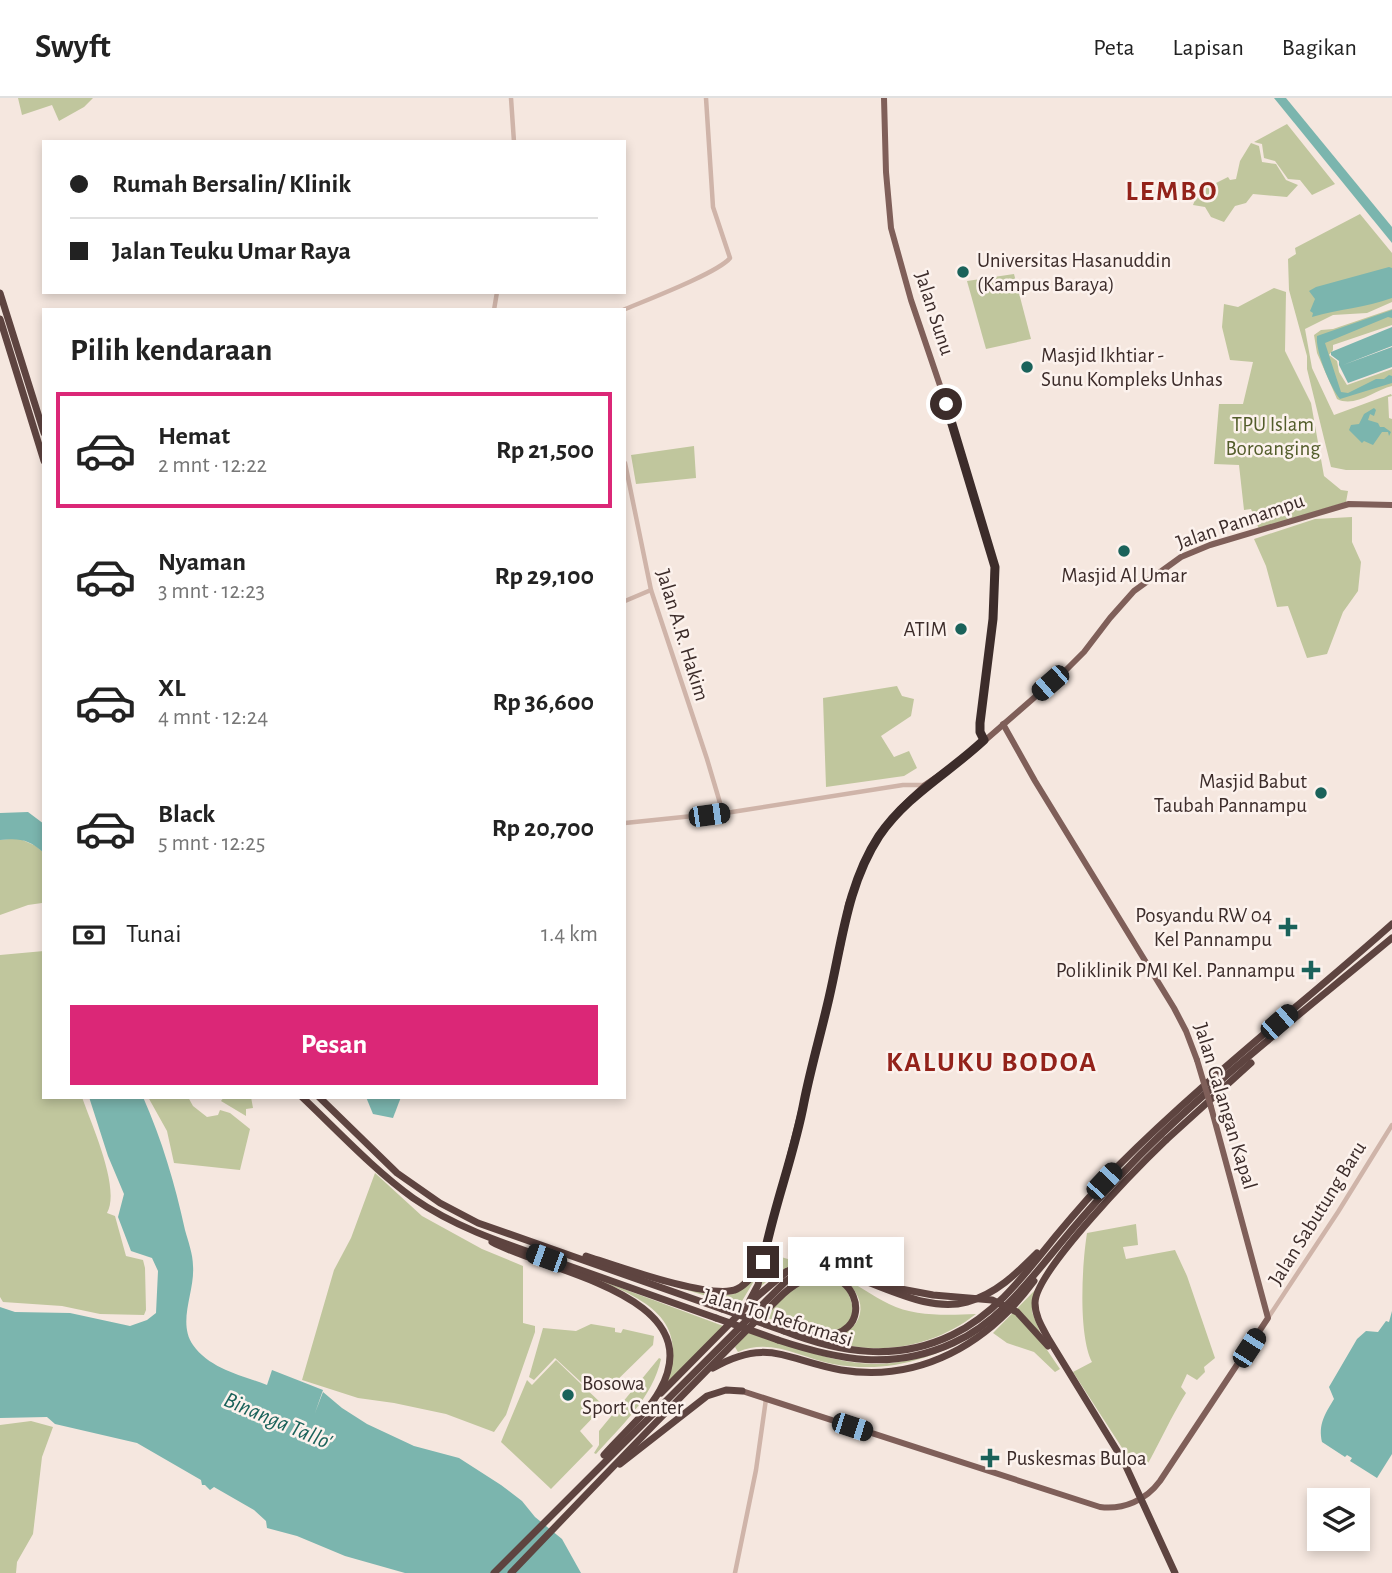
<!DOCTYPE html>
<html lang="id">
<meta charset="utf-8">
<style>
:root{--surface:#fff;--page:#f6f6f6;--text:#222;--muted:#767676;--line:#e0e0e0;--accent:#db2777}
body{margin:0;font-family:"Alegreya Sans",sans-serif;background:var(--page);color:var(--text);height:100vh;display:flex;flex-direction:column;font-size:26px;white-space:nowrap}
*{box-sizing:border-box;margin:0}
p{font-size:23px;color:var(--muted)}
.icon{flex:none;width:38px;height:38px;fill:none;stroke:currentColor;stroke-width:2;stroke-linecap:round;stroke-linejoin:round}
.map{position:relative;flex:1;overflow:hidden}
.details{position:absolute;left:42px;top:210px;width:584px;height:791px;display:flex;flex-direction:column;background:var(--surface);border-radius:0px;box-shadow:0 4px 10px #0003}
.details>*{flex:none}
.top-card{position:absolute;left:42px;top:42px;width:584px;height:154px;border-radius:0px;box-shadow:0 4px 10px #0003;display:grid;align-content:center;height:154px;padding:0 28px;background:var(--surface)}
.controls{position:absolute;left:1307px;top:1390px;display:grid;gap:14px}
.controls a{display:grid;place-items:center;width:63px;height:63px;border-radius:0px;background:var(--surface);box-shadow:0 4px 10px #0003;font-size:35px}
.end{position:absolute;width:32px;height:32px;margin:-16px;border:9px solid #3c2c2a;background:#fff;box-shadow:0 0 0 4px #fff}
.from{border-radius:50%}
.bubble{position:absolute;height:49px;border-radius:0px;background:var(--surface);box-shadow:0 4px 10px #0003;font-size:23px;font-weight:700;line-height:49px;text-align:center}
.car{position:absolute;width:21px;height:42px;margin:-21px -10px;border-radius:9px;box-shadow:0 0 5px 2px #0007;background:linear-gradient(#222 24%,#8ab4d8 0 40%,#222 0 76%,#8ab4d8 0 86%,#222 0)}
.top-card b{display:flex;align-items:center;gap:24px;height:66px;font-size:26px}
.top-card b+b{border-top:2px solid var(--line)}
.top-card i{width:18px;height:18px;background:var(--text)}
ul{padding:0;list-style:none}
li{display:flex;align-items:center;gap:21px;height:116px;margin:0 14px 10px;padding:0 14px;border:4px solid transparent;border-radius:0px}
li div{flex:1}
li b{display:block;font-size:26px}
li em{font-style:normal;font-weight:700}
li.on{border-color:var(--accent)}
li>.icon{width:63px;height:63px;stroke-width:1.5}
h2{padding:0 28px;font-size:32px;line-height:84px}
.pay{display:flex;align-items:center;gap:18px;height:77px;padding:0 28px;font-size:26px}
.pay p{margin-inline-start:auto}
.cta{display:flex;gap:14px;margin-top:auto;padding:14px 28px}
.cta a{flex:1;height:80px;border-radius:0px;background:var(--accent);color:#fff;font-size:28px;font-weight:700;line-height:80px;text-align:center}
header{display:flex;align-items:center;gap:42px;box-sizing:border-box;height:98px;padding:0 35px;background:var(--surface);border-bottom:2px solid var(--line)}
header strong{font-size:33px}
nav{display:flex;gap:38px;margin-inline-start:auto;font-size:24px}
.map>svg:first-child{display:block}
.green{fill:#c0c69d}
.water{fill:#7bb5ae}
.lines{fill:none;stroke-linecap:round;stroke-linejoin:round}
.minor{stroke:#cfb4a9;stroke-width:4.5}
.major{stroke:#7f5f59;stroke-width:6}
.highway{stroke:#5e4440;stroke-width:7}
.major-bridge{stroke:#7f5f59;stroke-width:6}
.highway-bridge{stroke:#5e4440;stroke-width:7}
.route{stroke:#3c2c2a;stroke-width:9}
.poi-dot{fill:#1a625a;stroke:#fcf2ed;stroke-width:2.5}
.labels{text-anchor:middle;stroke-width:5;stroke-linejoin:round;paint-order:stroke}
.poi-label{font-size:21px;fill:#3c2c2a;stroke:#fcf2ed;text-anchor:start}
.street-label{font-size:21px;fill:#3c2c2a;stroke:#fcf2ed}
.park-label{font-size:21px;fill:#535d2b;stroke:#fcf2ed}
.water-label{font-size:23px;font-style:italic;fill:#1a625a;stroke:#fcf2ed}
.district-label{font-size:28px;font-weight:bold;letter-spacing:2px;fill:#93221a;stroke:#fcf2ed}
</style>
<header>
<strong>Swyft</strong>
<nav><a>Peta</a><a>Lapisan</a><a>Bagikan</a></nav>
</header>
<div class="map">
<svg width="1392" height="1475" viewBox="0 0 1392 1475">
<rect width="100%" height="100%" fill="#f5e7df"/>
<g class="green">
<polygon points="18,0 93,0 84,9 59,23 52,7 22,17"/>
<polygon points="1287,26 1335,86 1312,97 1300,82 1288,81 1275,63 1264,60 1262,46 1254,44"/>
<polygon points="1251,45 1259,48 1262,64 1276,66 1286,82 1298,87 1287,99 1253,96 1246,105 1235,108 1224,124 1211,119 1205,109 1193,107 1198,94 1228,79 1230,82 1236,81 1240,63"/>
<polygon points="1360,116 1392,155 1392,204 1367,215 1333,217 1305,231 1312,270 1334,317 1391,296 1392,298 1388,299 1389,320 1392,321 1392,372 1346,372 1331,369 1307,271 1307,258 1289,192 1288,161 1296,156 1295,150"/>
<polygon points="1014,176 1031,241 986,251 967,183"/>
<polygon points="1274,190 1286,194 1285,253 1311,305 1324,378 1341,392 1348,393 1346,404 1259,431 1251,411 1244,412 1239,367 1214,366 1219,306 1243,306 1253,264 1230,262 1222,229 1224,206 1238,209"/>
<path d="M1392 211V227L1333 247V252L1329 257 1337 263 1339 274 1347 287 1392 271V288C1375 292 1355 310 1337 301L1317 255 1314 237 1321 232 1333 231Z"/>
<polygon points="694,348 696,380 636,386 631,357"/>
<polygon points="1352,419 1352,444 1361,464 1358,493 1343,514 1327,556 1307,560 1288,508 1277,509 1266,468 1254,441 1315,421"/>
<polygon points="897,588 902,598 914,601 911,618 881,638 894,659 909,653 917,670 904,678 826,689 823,600"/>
<polygon points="18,740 36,748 44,755 44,809 42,805 28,807 0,817 0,742"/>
<path d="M44 853V999H82C91 1026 121 1090 107 1115L115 1118 126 1158 143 1162 145 1170 146 1212 144 1217 100 1216 62 1208 3 1204 0 1199V857Z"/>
<polygon points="148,999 188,999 193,1008 207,1019 218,1017 220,1012 230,1015 250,1031 240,1072 174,1065 167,1033"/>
<polygon points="224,999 251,999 253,1010 246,1011 246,1018 221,1003"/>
<polygon points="375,1075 422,1118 482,1151 523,1168 523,1225 535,1228 535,1234 506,1317 494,1334 446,1316 394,1305 358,1300 302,1282 334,1172 351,1140"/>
<path d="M1136 1126 1138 1147 1123 1149 1126 1161 1175 1152 1187 1178 1215 1260 1204 1269 1205 1274 1197 1282 1187 1276 1181 1289 1186 1295C1171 1319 1160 1344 1146 1369L1134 1354 1126 1356 1073 1274 1092 1264C1078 1236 1082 1166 1087 1135Z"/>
<polygon points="771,1156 798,1164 780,1173 761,1188"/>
<polygon points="641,1178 725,1197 734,1196 751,1181 754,1183 739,1208"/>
<path d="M818 1178C846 1185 849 1190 854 1217L840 1234 814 1235 764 1219 797 1186Z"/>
<path d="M841 1179C859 1187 872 1198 889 1206 915 1219 948 1217 976 1216 934 1249 878 1259 828 1242 865 1233 872 1202 841 1179Z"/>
<path d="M594 1180 726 1229 666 1285C691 1221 644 1201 594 1180Z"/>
<polygon points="1036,1191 1032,1214 1047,1252 1060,1271 1055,1274 1034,1254 1007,1245 993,1235"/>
<polygon points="591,1226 615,1230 615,1234 621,1235 623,1231 654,1238 653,1247 606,1293 590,1278 582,1285 555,1260 534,1282 529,1279 543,1230 576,1233"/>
<path d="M748 1234C798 1249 855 1276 908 1262 932 1255 956 1244 979 1235 932 1261 888 1276 833 1266 801 1260 771 1239 738 1254L735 1249Z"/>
<path d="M659 1260 661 1261C653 1299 621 1328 596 1356L594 1355 599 1347V1333Z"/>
<polygon points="556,1262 604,1308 580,1333 593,1348 551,1391 501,1344 527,1282 532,1287"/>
<polygon points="31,1323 53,1329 42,1359 33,1436 17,1464 16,1475 0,1475 0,1327"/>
</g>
<g class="water">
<polygon points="1274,0 1286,0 1392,129 1392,145"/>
<path d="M1389 169 1392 170V200C1365 210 1339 211 1312 219L1313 215 1310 213 1315 201 1309 193 1316 189Z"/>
<path d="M1392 212V220L1388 219 1325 245 1341 294 1348 295 1376 281H1384L1389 277 1392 278V285L1340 301C1330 289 1315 252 1317 238Z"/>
<polygon points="1392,229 1392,248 1343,267 1392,249 1392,269 1348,285 1339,267 1339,263 1331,257 1331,254"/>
<polygon points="1374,310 1376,312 1374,318 1370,316 1368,322 1378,325 1380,329 1384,329 1391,334 1389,338 1388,334 1382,334 1373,347 1364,343 1362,345 1349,332 1351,327 1359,326 1364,316"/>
<path d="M28 714 44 726V755C29 741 19 740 0 742V715Z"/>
<path d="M89 999H143C162 1042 175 1086 185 1132 188 1143 193 1156 193 1168 195 1194 177 1224 193 1247 210 1271 241 1277 267 1287L272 1272 323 1292 315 1315 323 1294 342 1310 367 1326 414 1348 459 1360 501 1387 522 1403 535 1419 562 1441 581 1475H405L345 1458 297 1438 267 1430 266 1423 254 1412 214 1389 210 1392 205 1387H202L201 1382 137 1345 55 1326 47 1319 0 1320V1209L15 1214 70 1215 130 1228 147 1222 156 1215 158 1173 152 1160 131 1153 118 1119 124 1096 108 1058Z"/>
<polygon points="366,999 401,999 393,1020 373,1016"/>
<path d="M1392 1213V1356L1377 1380 1350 1363 1352 1360 1347 1357 1345 1359 1322 1344C1318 1326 1325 1316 1334 1301L1329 1289 1357 1241 1366 1233 1378 1234 1386 1223 1389 1224Z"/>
</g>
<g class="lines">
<g class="minor">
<polyline points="511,0 514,44"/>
<polyline points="494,212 497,194"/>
<path d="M623 212C644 203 718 175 730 160L713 109 706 0"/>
<polyline points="625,365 651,492 707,661 723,715"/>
<polyline points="625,503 651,492"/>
<polyline points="625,725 732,714 903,687 924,687"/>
<polyline points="1268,1220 1338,1114 1392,1027"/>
<polyline points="735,1475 756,1372 766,1301"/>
</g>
<g class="major">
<polyline points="884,0 886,74 891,130 911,202 949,314 994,464 993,521 980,625 980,634 984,642"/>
<polyline points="1003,626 1035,683 1174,910 1186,933 1197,962"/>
<polyline points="763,1164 819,942 841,848 848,806 867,758 878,739 900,711 925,687 966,659 1067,571 1084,554 1110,520 1134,493 1181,459 1210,447 1349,406 1392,407"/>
<path d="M742 1293 1100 1409C1124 1412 1146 1402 1160 1383L1268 1220 1211 1009"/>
</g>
<g class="highway">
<polyline points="0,195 44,335"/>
<polyline points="0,221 44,363"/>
<path d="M302 999C338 1033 373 1071 413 1100 456 1130 506 1146 555 1163 609 1182 662 1201 716 1220"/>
<polyline points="319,999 397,1075 440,1105 478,1125 722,1211"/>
<polyline points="1166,1042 1251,965"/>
<path d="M492 1144C547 1174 712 1197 660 1292 647 1316 622 1336 604 1357"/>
<path d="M586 1158C614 1167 713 1203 737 1191 748 1186 756 1173 763 1164"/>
<polyline points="750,1202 758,1187 763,1165"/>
<path d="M784 1233C840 1255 896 1264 952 1237 996 1216 1025 1176 1055 1139 1075 1115 1096 1091 1118 1068 1204 982 1301 907 1392 826"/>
<path d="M778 1242C839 1262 892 1273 953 1245 1000 1224 1032 1179 1064 1141 1088 1112 1113 1085 1139 1058 1216 981 1308 910 1392 840"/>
<path d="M713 1270C767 1239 786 1262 841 1272 921 1285 988 1245 1034 1183"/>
<polyline points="661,1295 753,1202 786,1174"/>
<polyline points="620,1366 707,1298 726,1292 742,1293"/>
<path d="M494 1475 785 1184C834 1144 905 1221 967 1204 996 1196 1016 1176 1037 1155"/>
<path d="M511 1475C599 1383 687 1291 778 1201 852 1127 897 1256 801 1236"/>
</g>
<polyline class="major-bridge" points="1197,962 1211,1009"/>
<g class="highway-bridge">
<path d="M1166 1042C1140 1067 1035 1173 1035 1205 1035 1218 1042 1229 1048 1240L1124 1364 1175 1475"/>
<polyline points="786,1174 800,1167 815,1165 831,1167 901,1191 933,1197 992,1202 1017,1214 1048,1248"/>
<polyline points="722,1211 784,1233"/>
<polyline points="716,1220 778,1242"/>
</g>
</g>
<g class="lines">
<path class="route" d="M763 1164C773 1110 794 1058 804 1004 811 969 821 935 829 900 842 845 847 787 879 738 907 697 949 675 984 642L980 634V625L993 521 995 469 946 306"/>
</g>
<g class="poi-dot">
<circle cx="963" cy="174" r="7"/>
<circle cx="1027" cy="269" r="7"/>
<circle cx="1124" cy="453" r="7"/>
<circle cx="961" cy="531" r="7"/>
<circle cx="1321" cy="695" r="7"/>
<path d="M1284.5 818.5h7v7h7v7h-7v7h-7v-7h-7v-7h7z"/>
<path d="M1307.5 861.5h7v7h7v7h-7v7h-7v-7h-7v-7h7z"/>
<circle cx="568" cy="1297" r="7"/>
<path d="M986.5 1349.5h7v7h7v7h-7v7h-7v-7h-7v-7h7z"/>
</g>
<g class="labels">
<g class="poi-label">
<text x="977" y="169">Universitas Hasanuddin<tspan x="977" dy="24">(Kampus Baraya)</tspan></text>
<text x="1041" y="264">Masjid Ikhtiar -<tspan x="1041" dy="24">Sunu Kompleks Unhas</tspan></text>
<text x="1124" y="484" text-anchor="middle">Masjid Al Umar</text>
<text x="947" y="538" text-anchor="end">ATIM</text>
<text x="1307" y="690" text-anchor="end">Masjid Babut<tspan x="1307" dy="24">Taubah Pannampu</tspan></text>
<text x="1272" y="824" text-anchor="end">Posyandu RW 04<tspan x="1272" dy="24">Kel Pannampu</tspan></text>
<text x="1295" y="879" text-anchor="end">Poliklinik PMI Kel. Pannampu</text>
<text x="582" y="1292">Bosowa<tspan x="582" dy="24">Sport Center</tspan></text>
<text x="1006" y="1367">Puskesmas Buloa</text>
</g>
<g class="street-label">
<text transform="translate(935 215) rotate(72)" y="7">Jalan Sunu</text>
<text transform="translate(1240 423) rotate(-19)" y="7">Jalan Pannampu</text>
<text transform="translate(683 537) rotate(73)" y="7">Jalan A.R. Hakim</text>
<text transform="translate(1226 1008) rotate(73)" y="7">Jalan Galangan Kapal</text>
<text transform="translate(1317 1115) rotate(-58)" y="7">Jalan Sabutung Baru</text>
<text transform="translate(778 1219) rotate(17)" y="7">Jalan Tol Reformasi</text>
</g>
<g class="park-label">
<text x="1273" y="333">TPU Islam<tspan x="1273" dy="24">Boroanging</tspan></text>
</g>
<g class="water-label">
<text transform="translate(278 1322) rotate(23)" y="8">Binanga Tallo'</text>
</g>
<g class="district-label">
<text x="1172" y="102">LEMBO</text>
<text x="992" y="973">KALUKU BODOA</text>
</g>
</g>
</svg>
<div class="controls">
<a><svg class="icon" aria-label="layers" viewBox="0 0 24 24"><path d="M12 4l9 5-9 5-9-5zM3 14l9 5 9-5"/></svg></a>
</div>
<i class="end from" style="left:946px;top:306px"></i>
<i class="end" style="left:763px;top:1164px"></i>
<div class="bubble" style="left:788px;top:1139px;width:116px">4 mnt</div>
<i class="car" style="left:1050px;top:585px;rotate:229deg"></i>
<i class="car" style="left:709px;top:717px;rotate:82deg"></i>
<i class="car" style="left:1279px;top:924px;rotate:49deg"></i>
<i class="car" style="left:1104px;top:1083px;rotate:43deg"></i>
<i class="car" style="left:546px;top:1160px;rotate:290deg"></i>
<i class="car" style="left:1249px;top:1250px;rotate:33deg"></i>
<i class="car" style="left:852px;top:1329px;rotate:108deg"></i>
<div class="top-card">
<b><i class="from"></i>Rumah Bersalin/ Klinik</b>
<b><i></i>Jalan Teuku Umar Raya</b>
</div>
<section class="details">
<h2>Pilih kendaraan</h2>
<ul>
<li class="on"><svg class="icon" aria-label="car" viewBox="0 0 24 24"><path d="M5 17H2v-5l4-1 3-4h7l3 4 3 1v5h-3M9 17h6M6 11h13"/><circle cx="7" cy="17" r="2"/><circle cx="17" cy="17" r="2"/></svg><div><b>Hemat</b><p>2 mnt · 12:22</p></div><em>Rp 21,500</em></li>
<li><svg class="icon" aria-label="car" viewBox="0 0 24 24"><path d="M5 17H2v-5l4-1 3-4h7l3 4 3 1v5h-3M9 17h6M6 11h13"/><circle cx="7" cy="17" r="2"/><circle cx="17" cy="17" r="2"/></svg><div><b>Nyaman</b><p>3 mnt · 12:23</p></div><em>Rp 29,100</em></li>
<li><svg class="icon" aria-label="car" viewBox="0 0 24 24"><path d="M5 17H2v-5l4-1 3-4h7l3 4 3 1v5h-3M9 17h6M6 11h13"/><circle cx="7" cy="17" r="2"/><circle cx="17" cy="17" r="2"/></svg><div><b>XL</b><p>4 mnt · 12:24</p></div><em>Rp 36,600</em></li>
<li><svg class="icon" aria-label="car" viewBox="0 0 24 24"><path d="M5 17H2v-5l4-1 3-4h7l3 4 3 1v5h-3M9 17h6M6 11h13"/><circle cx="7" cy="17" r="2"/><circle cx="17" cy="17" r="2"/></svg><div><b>Black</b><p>5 mnt · 12:25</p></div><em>Rp 20,700</em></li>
</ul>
<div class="pay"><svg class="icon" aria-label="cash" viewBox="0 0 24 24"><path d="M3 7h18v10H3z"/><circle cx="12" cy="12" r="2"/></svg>Tunai<p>1.4 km</p></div>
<div class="cta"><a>Pesan</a></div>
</section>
</div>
